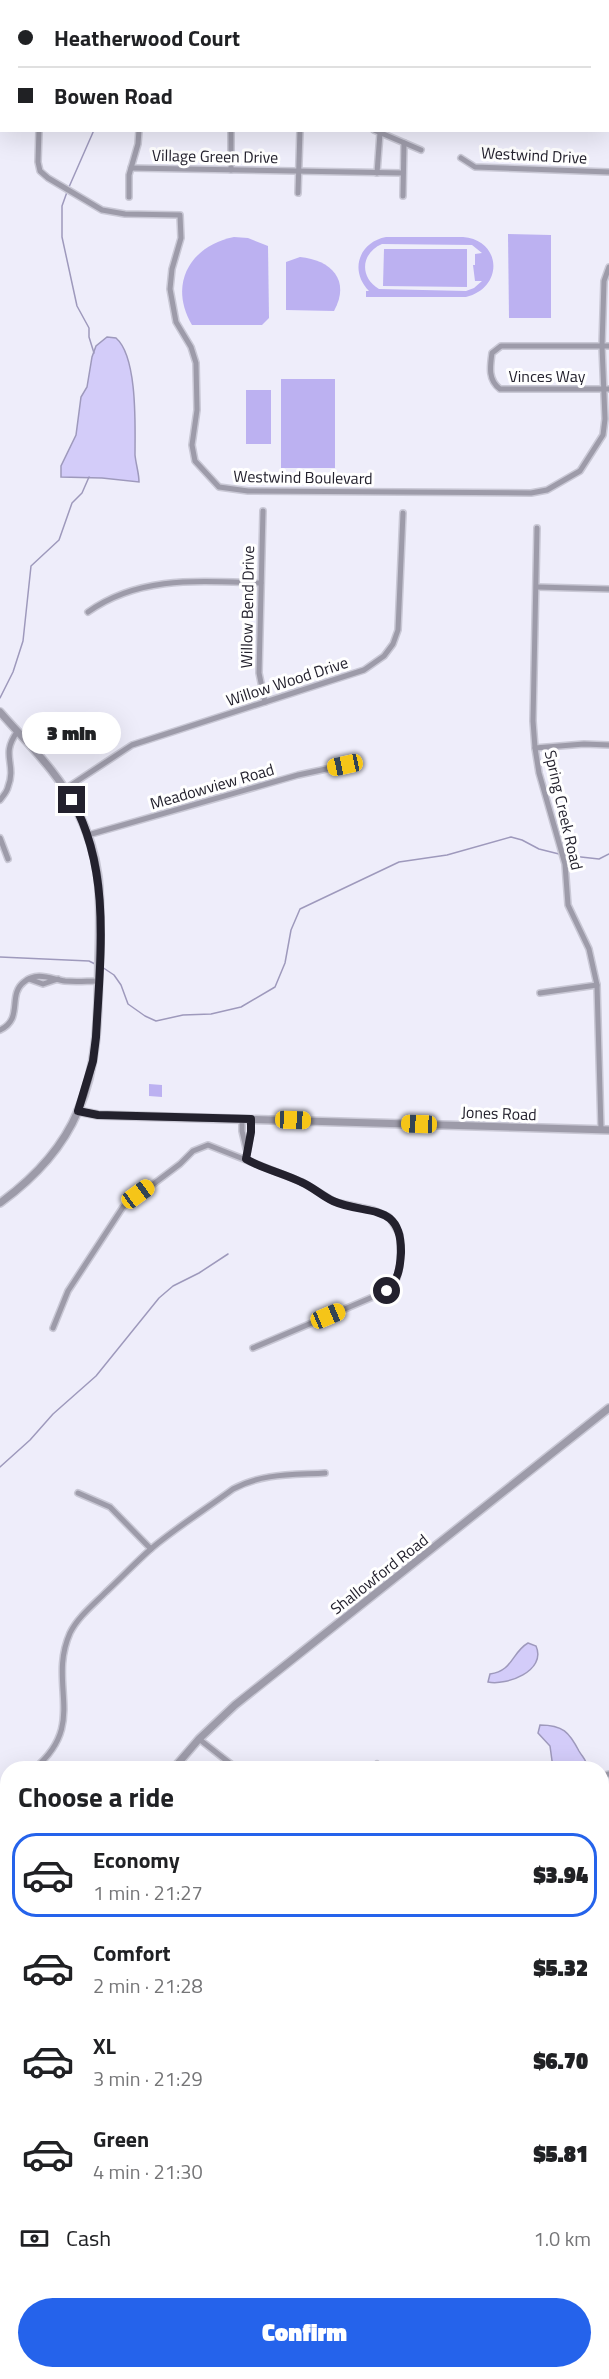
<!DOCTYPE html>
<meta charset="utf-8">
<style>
:root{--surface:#fff;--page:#f6f6f6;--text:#202124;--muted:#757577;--line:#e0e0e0;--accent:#2563eb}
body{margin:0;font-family:"Titillium Web",sans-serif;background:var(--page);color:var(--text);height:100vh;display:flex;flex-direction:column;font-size:22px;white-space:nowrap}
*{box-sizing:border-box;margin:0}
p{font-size:20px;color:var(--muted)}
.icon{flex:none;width:33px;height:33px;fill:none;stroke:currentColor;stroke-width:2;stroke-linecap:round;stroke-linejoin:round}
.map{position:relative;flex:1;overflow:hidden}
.side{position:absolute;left:0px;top:1761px;width:609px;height:618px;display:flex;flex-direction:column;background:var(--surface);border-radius:24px 24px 0 0;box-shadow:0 6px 24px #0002}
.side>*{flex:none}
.banner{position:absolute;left:0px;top:0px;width:609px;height:132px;box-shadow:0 6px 24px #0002;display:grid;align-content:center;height:132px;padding:0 18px;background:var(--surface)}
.end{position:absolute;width:27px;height:27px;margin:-14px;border:8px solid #23212d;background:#fff;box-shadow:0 0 0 3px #fff}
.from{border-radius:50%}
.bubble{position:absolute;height:42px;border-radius:21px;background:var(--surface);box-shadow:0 6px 24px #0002;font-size:20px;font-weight:800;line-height:42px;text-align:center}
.car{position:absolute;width:18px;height:36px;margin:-18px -9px;border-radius:8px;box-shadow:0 0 4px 2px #0007;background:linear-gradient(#f5c518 24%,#345 0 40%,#f5c518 0 76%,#345 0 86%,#f5c518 0)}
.banner b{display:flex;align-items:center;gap:21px;height:57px;font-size:22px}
.banner b+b{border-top:2px solid var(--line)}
.banner i{width:15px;height:15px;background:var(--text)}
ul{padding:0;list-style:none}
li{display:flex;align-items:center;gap:18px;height:84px;margin:0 12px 9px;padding:0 6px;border:3px solid transparent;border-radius:24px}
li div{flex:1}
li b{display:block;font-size:22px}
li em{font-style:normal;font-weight:800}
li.current{border-color:var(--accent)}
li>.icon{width:54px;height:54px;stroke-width:1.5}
h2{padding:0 18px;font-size:27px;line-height:72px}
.pay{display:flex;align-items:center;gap:15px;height:66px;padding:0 18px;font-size:22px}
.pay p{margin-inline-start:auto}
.button{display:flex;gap:12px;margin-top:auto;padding:12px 18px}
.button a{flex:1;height:69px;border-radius:36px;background:var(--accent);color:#fff;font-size:24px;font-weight:800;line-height:69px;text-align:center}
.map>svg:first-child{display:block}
.green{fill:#bcb1f1;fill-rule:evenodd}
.water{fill:#d3ccf9;stroke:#9e99bc;stroke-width:1.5}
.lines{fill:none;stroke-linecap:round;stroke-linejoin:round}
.stream{stroke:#9e99bc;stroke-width:1.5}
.minor-casing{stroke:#c9c8d5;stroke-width:8}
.tertiary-casing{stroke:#c9c8d5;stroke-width:10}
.minor{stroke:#9d9ba9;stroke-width:5}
.tertiary{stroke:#9d9ba9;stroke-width:7}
.route{stroke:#23212d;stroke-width:8}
.labels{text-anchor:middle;stroke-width:6;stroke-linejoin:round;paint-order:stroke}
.street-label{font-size:16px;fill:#23212d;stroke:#fff}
</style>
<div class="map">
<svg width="609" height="2379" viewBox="0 0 609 2379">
<rect width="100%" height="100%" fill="#eeedfa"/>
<g class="green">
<polygon points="508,234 551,235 551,318 509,318"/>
<path d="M234 237 248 238 268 246 269 318 262 325H192C168 284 190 246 234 237Z"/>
<path d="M386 237H463C502 240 504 288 466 297H366V291H369C349 271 359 242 386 237ZM382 244 472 245 482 253 475 254V265H473L475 281H482L474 288 466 291 379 289C359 277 361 253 382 244Z"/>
<polygon points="384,249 467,249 467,287 383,286"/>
<path d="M300 257C331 260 351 280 334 311L286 310V262Z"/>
<rect x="281" y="379" width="54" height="89"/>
<rect x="246" y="390" width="25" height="54"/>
<polygon points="149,1084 162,1085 162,1097 149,1096"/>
</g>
<g class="water">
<path d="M107 337 116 338C138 357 135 428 135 455 136 465 139 473 139 482L102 478 61 477V466L76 435 81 397 87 387 92 357 96 346Z"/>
<path d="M528 1643 536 1646C547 1671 506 1686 488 1682L490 1674C513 1671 512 1652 528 1643Z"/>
<path d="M540 1725C563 1725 569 1732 579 1751 583 1758 587 1760 587 1768H553L550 1746 538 1733Z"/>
<polygon points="79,2372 155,2372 159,2379 77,2379"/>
</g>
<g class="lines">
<g class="stream">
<polyline points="134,2 134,0"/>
<polyline points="69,187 94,130"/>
<polyline points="67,192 62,206 62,237 77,306 89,328 89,337 94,353"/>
<polyline points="0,698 13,672 23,641 31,566 59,540 72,503 82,493 89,477"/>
<polyline points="563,855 599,859 609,854"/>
<polyline points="0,957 89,961 95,964"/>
<polyline points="102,967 114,975 121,985 128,1004 145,1016 156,1021 183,1015 211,1014 241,1007 275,987 285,963 291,930 300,909 399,862 447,855 511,837 522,840 539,849 559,854"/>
<polyline points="0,1467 30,1440 53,1414 96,1376 159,1298 173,1286 199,1273 228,1254"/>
<polyline points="602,2118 609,2111"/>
<polyline points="385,2379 386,2372"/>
</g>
<defs>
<g id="minor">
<polyline points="102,0 102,2"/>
<polyline points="351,0 354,2"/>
<polyline points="465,0 468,2"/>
<polyline points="69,2 69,0"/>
<polyline points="359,2 360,0"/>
<polyline points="402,2 403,0"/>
<polyline points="0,9 2,9"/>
<polyline points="608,65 609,65"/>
<polyline points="608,101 609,101"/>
<polyline points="39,130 38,162 40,171 48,178 102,210 125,214 180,215 181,238 172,269 170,289 176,322 191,347 196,363 197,410 192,445 195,461 219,487 248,491 531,493 547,490 580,471 603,435 605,419 602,346 604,281 609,267"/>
<polyline points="231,130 231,170"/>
<polyline points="374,130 421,150"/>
<polyline points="461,158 475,167 609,172"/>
<polyline points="131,168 403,173"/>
<polyline points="377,173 380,133"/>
<polyline points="298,193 300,130"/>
<polyline points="403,196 404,143"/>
<polyline points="129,197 129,175 138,144 139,130"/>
<path d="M609 346H501L492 353C490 367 488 380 500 389H609"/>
<polyline points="263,511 259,673 265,702"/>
<polyline points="537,528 533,721 535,748 539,773 565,864 568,905 589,949 597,985 601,1129"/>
<polyline points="537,587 609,589"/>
<path d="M88 612C140 575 201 581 261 583"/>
<polyline points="535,748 584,744 609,745"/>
<polyline points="65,789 132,745 364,670 384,656 393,644 398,630 403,513"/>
<path d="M0 800C3 796 7 792 8 787 17 763 0 756 17 732"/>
<polyline points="88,835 298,775 345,765"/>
<polyline points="0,838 8,859"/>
<polyline points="29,979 43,984 58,979"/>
<polyline points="540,993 597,985"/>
<path d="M0 1030C24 1019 7 995 24 982 37 971 51 979 65 981 76 982 87 981 99 981"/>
<polyline points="242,1119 242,1131 246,1148"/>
<polyline points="246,1159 251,1132 251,1119"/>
<polyline points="53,1328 68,1291 123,1207 180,1164 193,1151 208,1145 302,1182 335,1202 373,1210 389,1217 400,1235 400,1265 397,1278 387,1291 253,1348"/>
<polyline points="78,1493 110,1507 151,1549"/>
<polyline points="199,1739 236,1768"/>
<polyline points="377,1764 381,1768"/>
<path d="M35 1768C88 1723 47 1685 70 1633 78 1617 93 1605 106 1592 121 1578 136 1562 152 1548 177 1527 206 1509 233 1489 262 1473 293 1475 325 1473"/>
<polyline points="602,1776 609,1774"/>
<polyline points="0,1794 8,1789"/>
<polyline points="0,1948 8,1953"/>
<polyline points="0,1958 8,1962"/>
<polyline points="0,2129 8,2129"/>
<polyline points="602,2258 609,2258"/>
<polyline points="213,2375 223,2372"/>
<polyline points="447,2379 449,2372"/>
</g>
<g id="tertiary">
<path d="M0 712C28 744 60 774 78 812 88 832 95 855 98 877 101 904 100 932 99 959 98 1010 99 1063 78 1111 62 1149 33 1179 0 1203"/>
<polyline points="78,1111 98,1115 609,1130"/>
<polyline points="174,1768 199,1739 235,1705 609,1408"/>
<polyline points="7,2379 8,2340"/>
</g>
</defs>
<use href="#minor" class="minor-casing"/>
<use href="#tertiary" class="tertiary-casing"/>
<use href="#minor" class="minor"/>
<use href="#tertiary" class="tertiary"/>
</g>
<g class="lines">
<path class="route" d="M72 800C112 872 100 958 96 1037L93 1061 78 1111 98 1115 251 1119V1132L246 1159C263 1169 283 1173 301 1182 313 1187 322 1196 333 1201 366 1216 402 1201 401 1253 400 1269 398 1280 387 1291"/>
</g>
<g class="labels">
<g class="street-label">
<text transform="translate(534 155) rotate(3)" y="6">Westwind Drive</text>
<text transform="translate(215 156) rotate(1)" y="6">Village Green Drive</text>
<text x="547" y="382">Vinces Way</text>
<text transform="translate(303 477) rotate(1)" y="6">Westwind Boulevard</text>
<text transform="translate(247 607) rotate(-89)" y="6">Willow Bend Drive</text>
<text transform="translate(287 681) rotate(-18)" y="6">Willow Wood Drive</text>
<text transform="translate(212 786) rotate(-16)" y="6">Meadowview Road</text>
<text transform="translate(564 810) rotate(77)" y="6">Spring Creek Road</text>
<text transform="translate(499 1113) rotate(2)" y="6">Jones Road</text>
<text transform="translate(379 1574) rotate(-38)" y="6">Shallowford Road</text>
</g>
</g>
</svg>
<i class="end from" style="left:387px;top:1291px"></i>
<i class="end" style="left:72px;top:800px"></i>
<div class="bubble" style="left:22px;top:712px;width:99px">3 min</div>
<i class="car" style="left:345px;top:765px;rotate:258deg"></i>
<i class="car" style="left:293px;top:1120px;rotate:92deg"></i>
<i class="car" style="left:419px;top:1124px;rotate:272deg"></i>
<i class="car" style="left:138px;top:1194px;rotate:54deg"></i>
<i class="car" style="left:328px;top:1316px;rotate:67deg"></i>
<div class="banner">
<b><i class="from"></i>Heatherwood Court</b>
<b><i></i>Bowen Road</b>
</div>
<section class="side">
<h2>Choose a ride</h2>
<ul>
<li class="current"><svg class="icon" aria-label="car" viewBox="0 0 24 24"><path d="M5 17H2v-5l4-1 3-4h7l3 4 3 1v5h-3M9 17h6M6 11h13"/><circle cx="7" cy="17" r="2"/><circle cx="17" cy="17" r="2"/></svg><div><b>Economy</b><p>1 min · 21:27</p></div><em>$3.94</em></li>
<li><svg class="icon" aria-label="car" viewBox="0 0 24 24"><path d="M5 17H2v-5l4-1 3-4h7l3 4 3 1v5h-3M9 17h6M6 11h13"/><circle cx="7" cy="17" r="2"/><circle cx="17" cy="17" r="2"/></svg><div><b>Comfort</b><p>2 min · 21:28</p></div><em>$5.32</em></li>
<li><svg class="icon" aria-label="car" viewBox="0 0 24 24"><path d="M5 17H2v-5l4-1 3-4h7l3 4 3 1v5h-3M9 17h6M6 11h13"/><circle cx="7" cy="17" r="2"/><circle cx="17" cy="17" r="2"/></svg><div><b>XL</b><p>3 min · 21:29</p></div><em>$6.70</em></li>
<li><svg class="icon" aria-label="car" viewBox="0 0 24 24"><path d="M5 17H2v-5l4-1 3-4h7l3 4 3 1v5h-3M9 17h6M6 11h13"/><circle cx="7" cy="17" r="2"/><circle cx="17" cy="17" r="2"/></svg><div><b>Green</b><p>4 min · 21:30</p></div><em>$5.81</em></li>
</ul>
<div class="pay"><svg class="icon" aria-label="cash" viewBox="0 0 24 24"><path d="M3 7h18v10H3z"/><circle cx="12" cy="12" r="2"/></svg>Cash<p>1.0 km</p></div>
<div class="button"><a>Confirm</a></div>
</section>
</div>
